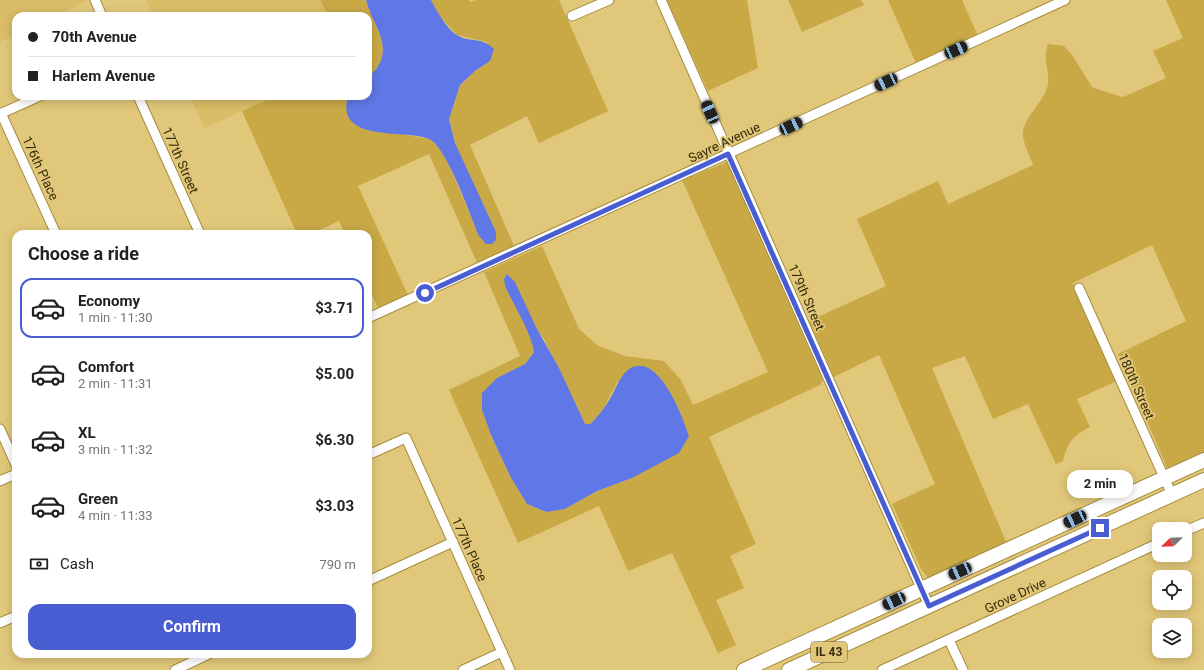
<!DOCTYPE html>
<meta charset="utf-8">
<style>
:root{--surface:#fff;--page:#f6f6f6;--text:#222;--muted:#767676;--line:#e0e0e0;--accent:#495dd2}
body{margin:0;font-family:Roboto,sans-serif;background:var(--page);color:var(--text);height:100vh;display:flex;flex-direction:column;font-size:15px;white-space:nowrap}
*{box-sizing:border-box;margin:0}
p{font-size:13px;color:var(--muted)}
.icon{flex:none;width:22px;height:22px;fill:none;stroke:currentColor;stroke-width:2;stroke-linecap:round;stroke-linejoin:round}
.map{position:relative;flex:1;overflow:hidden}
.panel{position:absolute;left:12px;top:230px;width:360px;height:428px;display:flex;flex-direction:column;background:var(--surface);border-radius:12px;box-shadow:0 2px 10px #0003}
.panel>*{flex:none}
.top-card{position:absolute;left:12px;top:12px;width:360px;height:88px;border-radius:12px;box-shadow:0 2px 10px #0003;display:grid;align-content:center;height:88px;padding:0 16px;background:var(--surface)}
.needle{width:26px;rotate:247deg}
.tools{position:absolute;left:1152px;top:522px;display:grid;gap:8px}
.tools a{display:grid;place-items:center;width:40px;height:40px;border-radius:8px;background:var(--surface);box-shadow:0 2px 10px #0003;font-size:20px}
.end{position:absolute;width:18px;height:18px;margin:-9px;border:5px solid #495dd2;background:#fff;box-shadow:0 0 0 2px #fff}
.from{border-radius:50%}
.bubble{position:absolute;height:28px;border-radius:12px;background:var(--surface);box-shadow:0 2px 10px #0003;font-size:13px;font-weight:700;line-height:28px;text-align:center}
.car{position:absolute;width:12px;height:24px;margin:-12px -6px;border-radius:5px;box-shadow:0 0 3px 1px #0007;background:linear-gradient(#222 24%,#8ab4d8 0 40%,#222 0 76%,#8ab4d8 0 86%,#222 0)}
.top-card b{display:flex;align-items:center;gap:14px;height:38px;font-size:15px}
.top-card b+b{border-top:1px solid var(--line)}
.top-card i{width:10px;height:10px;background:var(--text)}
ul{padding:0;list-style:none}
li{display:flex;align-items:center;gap:12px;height:60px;margin:0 8px 6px;padding:0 8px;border:2px solid transparent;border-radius:12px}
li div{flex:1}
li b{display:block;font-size:15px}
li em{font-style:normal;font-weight:700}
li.on{border-color:var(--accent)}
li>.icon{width:36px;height:36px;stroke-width:1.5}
h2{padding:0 16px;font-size:18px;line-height:48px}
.pay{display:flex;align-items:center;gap:10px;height:44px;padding:0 16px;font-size:15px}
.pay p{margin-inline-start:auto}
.action{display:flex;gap:8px;margin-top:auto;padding:8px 16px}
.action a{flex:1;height:46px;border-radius:12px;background:var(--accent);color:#fff;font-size:16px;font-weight:700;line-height:46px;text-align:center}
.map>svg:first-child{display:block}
.built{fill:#dabd66}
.green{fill:#c9a946;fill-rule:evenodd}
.water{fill:#6078e7}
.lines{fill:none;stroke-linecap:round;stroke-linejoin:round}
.street-casing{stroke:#a58c3d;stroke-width:11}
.primary-casing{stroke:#a58c3d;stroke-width:16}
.street{stroke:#fff;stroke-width:9}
.primary{stroke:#fff;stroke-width:14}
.route{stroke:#495dd2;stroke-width:5}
.labels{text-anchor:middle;stroke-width:3.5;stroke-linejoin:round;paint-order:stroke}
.shield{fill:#e1c779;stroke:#695a2b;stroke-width:1}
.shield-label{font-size:12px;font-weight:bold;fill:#362c0a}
.street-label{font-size:13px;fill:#362c0a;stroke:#e1c779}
</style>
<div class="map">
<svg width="1204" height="670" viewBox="0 0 1204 670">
<rect width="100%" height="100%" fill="#e1c779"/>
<g class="built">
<polygon points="0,0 89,0 55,16 16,16 16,34 0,42"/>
<polygon points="146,0 320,0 328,16 154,16"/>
<polygon points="190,96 276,96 204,128"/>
</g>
<g class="green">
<path d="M320 0H366C372 24 393 44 377 68 374 71 372 74 368 77V16H328Z"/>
<polygon points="431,0 469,0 470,2 476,0 559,0 608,111 539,143 527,116 470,145 515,248 478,265 429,154 358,186 408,295 378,308 368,286 368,234 345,234 339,221 311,234 297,234 242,111 276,96 348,96 346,102 406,135 430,139 444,153 479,236 449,119 460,85 475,71 490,61 487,42 457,35 436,12"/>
<polygon points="667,0 747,0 758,68 708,91"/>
<polygon points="788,0 861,0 864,5 802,32"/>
<polygon points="888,0 962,0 978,36 916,63"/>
<path d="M1166 0H1204V454L1168 470 1118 354 1186 321 1152 245 1073 283 1117 381 1077 399 1090 427C1072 436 1068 442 1063 461L1056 464 1028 404 993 419 965 356 932 368 1007 544 934 579 928 578 921 569 892 504 935 484 879 355 834 377 809 321 886 286 857 219 938 181 948 204 1033 165C1030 156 1024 145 1023 136 1021 119 1045 102 1048 84 1050 69 1042 62 1048 44L1064 46 1072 55 1092 87 1109 93 1123 97 1166 78 1153 51 1183 38Z"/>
<path d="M727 162 823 380 820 385 709 437 756 544 730 556 744 588 716 600 736 645 718 653 672 553 628 571 599 506 518 543 449 390 520 356 484 272 542 246 579 329 597 345 625 356 664 361 681 380 693 405 768 372 682 180ZM505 286 544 339 585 424H590L600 415 618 381 632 478 597 491 565 509 545 512 527 504 510 476 491 435 482 410 497 378 525 364 534 352C531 332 515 306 505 286Z"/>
</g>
<g class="water">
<path d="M366 0H431C436 10 447 29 457 35 469 43 481 36 494 49L490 61 475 71 460 85 449 119 455 143 496 232V240L492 244H486L479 236C470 215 447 147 429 139 408 129 334 144 348 96H368V77C372 74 374 71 377 68 393 44 372 24 366 0Z"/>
<path d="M507 274 515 282 536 327 559 368 585 424H590C599 416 605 407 611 397 616 388 620 376 629 369 658 350 683 417 689 436L679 453 632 478 597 491 565 509 546 512 527 504 510 476 491 435 482 410V393L497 378 525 364 534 352C531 332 514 306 505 286L504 279Z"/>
</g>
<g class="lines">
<defs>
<g id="street">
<polyline points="95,0 102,16"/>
<polyline points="661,0 929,606"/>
<polyline points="572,16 609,0"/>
<polyline points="138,96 200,234"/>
<polyline points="1,113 56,234"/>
<polyline points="0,114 40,96"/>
<polyline points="1079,288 1172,495"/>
<polyline points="368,318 1065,0"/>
<polyline points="0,429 16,465"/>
<polyline points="368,455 406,438 510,670"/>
<polyline points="0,481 16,474"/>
<polyline points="1185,531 1204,523"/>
<polyline points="368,581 453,542"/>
<polyline points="0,623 16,616"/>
<polyline points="949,640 963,670"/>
<polyline points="175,670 209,654"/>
<polyline points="463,670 502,652"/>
<polyline points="882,670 1159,543"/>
</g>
<g id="primary">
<polyline points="744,670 1204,460"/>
<polyline points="789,670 1204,480"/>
</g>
</defs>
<use href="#street" class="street-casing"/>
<use href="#primary" class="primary-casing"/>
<use href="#street" class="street"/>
<use href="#primary" class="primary"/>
</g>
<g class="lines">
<polyline class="route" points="425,293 728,154 929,606 1100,528"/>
</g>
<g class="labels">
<rect class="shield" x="811" y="642" width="36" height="20" rx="3"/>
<g class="shield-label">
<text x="829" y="656">IL 43</text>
</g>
<g class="street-label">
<text transform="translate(724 142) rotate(-25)" y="5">Sayre Avenue</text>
<text transform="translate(181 160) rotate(66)" y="5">177th Street</text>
<text transform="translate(41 168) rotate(65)" y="5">176th Place</text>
<text transform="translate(807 297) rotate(66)" y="5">179th Street</text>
<text transform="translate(1137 386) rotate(66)" y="5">180th Street</text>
<text transform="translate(470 549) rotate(66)" y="5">177th Place</text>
<text transform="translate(1015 595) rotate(-25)" y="5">Grove Drive</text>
</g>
</g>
</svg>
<div class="tools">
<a><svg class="needle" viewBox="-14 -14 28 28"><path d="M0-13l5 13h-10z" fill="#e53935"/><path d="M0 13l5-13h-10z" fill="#767676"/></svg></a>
<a><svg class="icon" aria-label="locate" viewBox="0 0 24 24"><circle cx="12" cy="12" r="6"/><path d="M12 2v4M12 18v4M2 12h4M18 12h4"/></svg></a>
<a><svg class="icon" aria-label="layers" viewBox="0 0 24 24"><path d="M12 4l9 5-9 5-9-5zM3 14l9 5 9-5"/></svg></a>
</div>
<i class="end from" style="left:425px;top:293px"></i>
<i class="end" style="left:1100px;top:528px"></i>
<div class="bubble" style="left:1067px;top:470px;width:66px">2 min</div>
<i class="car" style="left:956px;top:50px;rotate:66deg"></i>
<i class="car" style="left:886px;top:82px;rotate:245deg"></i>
<i class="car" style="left:710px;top:112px;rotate:336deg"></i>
<i class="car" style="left:791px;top:126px;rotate:65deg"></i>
<i class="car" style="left:1075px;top:519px;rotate:245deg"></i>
<i class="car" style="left:960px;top:571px;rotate:246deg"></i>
<i class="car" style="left:894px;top:601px;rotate:245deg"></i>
<div class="top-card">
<b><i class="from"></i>70th Avenue</b>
<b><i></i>Harlem Avenue</b>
</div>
<section class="panel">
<h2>Choose a ride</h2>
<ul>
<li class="on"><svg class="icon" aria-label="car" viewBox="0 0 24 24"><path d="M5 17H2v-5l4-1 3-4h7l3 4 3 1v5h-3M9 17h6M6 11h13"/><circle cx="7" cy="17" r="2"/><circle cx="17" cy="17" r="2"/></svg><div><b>Economy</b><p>1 min · 11:30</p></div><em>$3.71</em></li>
<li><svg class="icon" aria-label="car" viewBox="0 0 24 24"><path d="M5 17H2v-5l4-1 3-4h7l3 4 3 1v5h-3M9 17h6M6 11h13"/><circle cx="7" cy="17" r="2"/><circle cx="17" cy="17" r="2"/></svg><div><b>Comfort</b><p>2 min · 11:31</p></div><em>$5.00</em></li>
<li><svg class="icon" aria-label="car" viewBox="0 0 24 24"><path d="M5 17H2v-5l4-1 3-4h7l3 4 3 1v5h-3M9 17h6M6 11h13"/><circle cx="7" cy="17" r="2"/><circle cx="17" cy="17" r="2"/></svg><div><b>XL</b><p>3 min · 11:32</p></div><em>$6.30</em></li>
<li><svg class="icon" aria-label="car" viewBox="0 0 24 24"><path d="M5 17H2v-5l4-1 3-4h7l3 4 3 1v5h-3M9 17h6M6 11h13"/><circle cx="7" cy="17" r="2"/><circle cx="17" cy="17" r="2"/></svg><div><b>Green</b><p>4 min · 11:33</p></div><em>$3.03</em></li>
</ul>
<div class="pay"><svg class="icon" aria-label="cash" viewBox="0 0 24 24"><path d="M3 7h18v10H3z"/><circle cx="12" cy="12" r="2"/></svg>Cash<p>790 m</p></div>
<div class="action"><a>Confirm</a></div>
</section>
</div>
